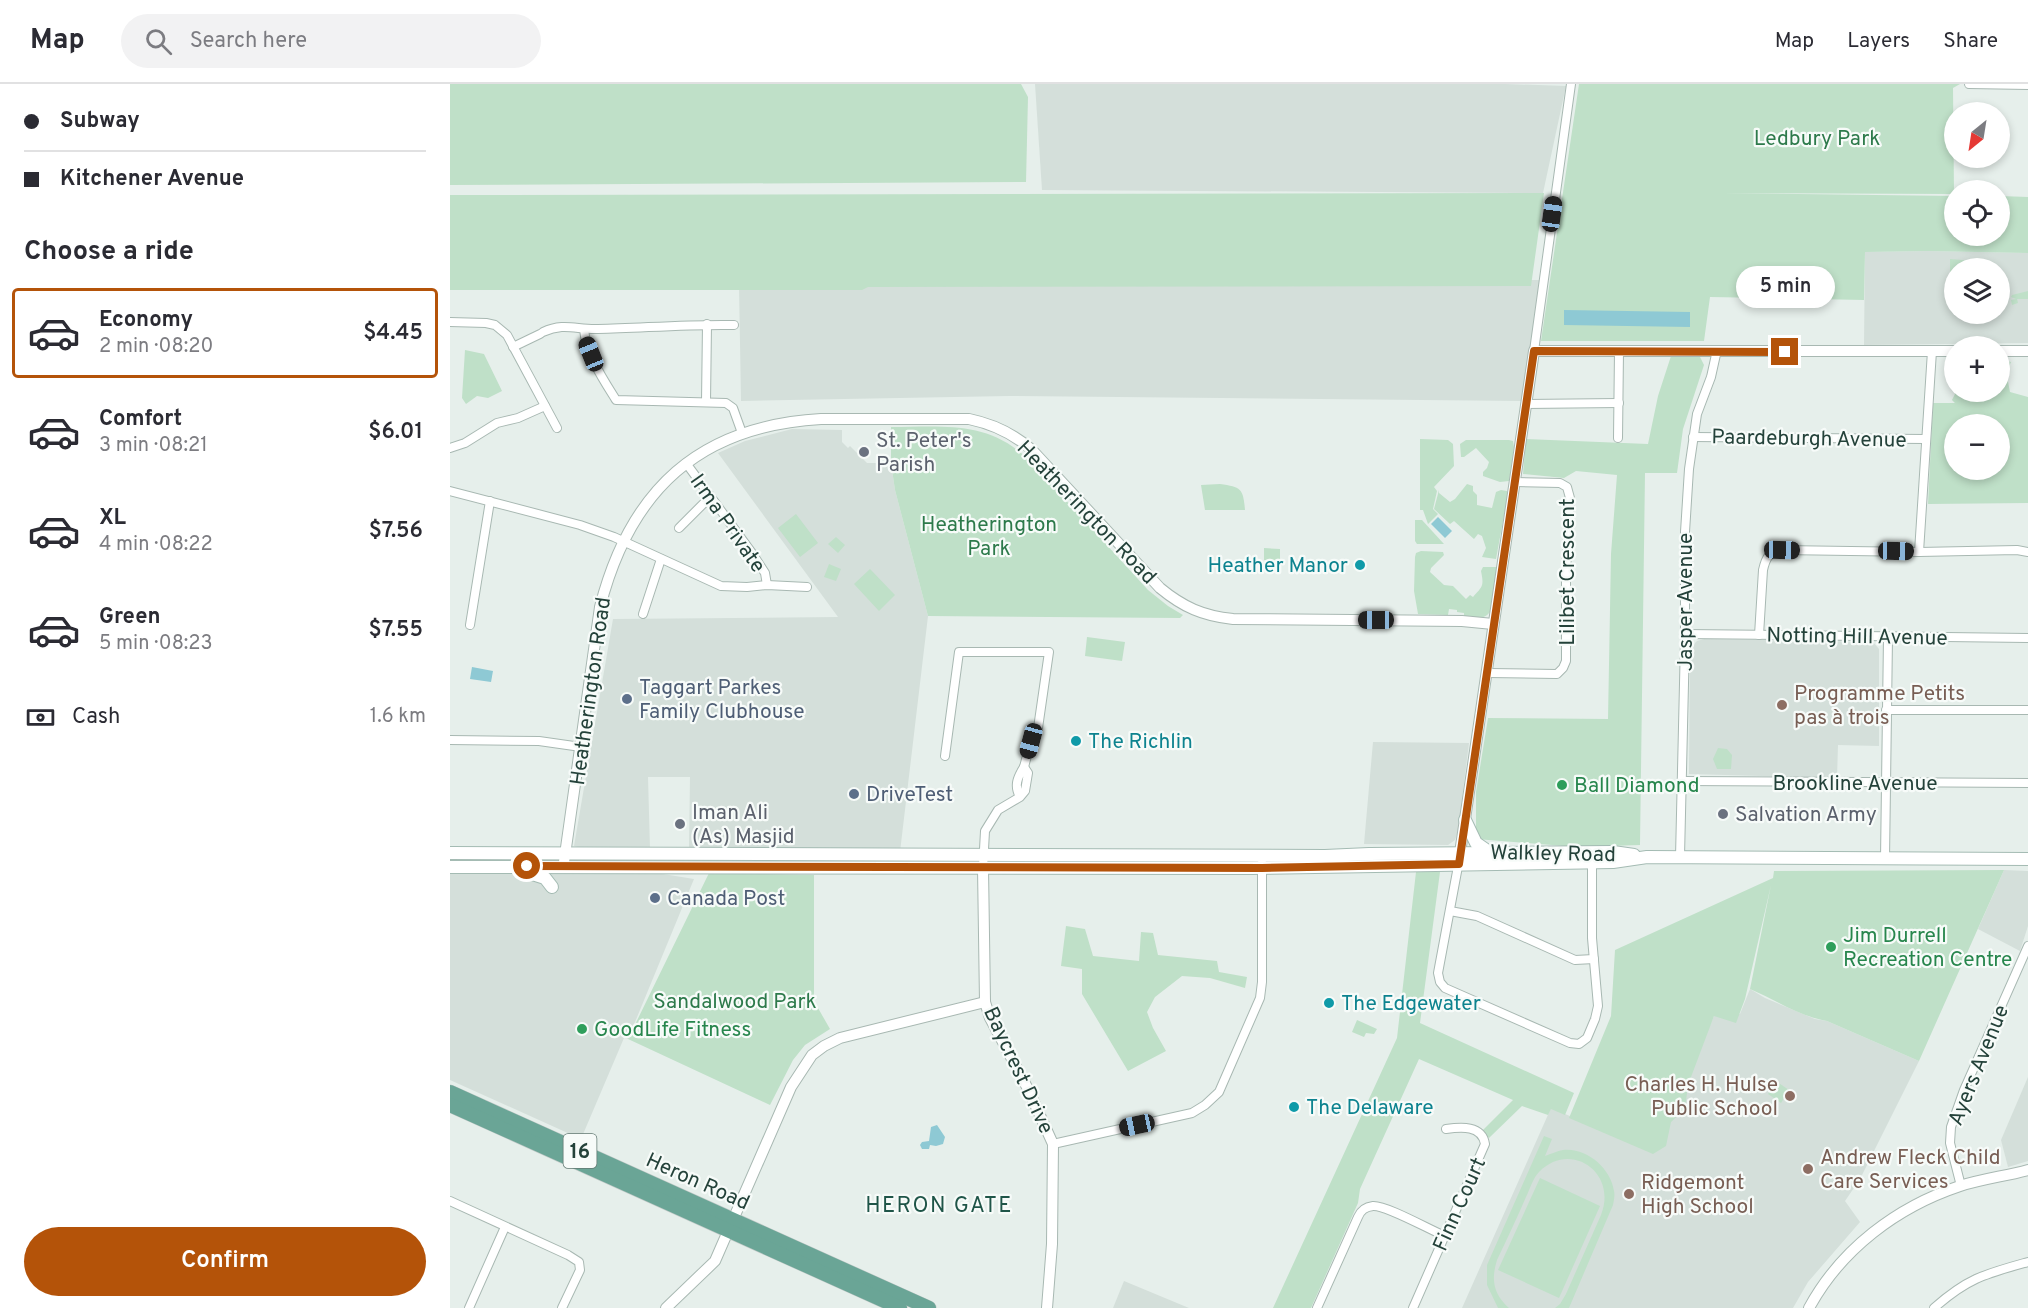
<!DOCTYPE html>
<meta charset="utf-8">
<style>
:root{--surface:#fff;--page:#f2f2f3;--text:#2b2b33;--muted:#7c7c81;--line:#e1e1e2;--accent:#b45309}
body{margin:0;font-family:Overpass,sans-serif;background:var(--page);color:var(--text);height:100vh;display:flex;flex-direction:column;font-size:22px;white-space:nowrap}
*{box-sizing:border-box;margin:0}
p{font-size:20px;color:var(--muted)}
.icon{flex:none;width:33px;height:33px;fill:none;stroke:currentColor;stroke-width:2;stroke-linecap:round;stroke-linejoin:round}
.map{position:relative;flex:1;overflow:hidden}
.panel{display:flex;flex-direction:column;background:var(--surface);width:450px}
.panel>*{flex:none}
.guide{display:grid;align-content:center;height:132px;padding:0 24px;background:var(--surface)}
.needle{width:39px;rotate:210deg}
.fabs{position:absolute;left:1494px;top:18px;display:grid;gap:12px}
.fabs a{display:grid;place-items:center;width:66px;height:66px;border-radius:50%;background:var(--surface);box-shadow:0 3px 9px #0003;font-size:30px}
.end{position:absolute;width:27px;height:27px;margin:-14px;border:8px solid #b45309;background:#fff;box-shadow:0 0 0 3px #fff}
.from{border-radius:50%}
.bubble{position:absolute;height:42px;border-radius:21px;background:var(--surface);box-shadow:0 3px 9px #0003;font-size:20px;font-weight:600;line-height:42px;text-align:center}
.car{position:absolute;width:18px;height:36px;margin:-18px -9px;border-radius:8px;box-shadow:0 0 4px 2px #0007;background:linear-gradient(#222 24%,#8ab4d8 0 40%,#222 0 76%,#8ab4d8 0 86%,#222 0)}
.guide b{display:flex;align-items:center;gap:21px;height:57px;font-size:22px}
.guide b+b{border-top:2px solid var(--line)}
.guide i{width:15px;height:15px;background:var(--text)}
ul{padding:0;list-style:none}
li{display:flex;align-items:center;gap:18px;height:90px;margin:0 12px 9px;padding:0 12px;border:3px solid transparent;border-radius:6px}
li div{flex:1}
li b{display:block;font-size:22px}
li em{font-style:normal;font-weight:600}
li.current{border-color:var(--accent)}
li>.icon{width:54px;height:54px;stroke-width:1.5}
h2{padding:0 24px;font-size:27px;line-height:72px}
.pay{display:flex;align-items:center;gap:15px;height:66px;padding:0 24px;font-size:22px}
.pay p{margin-inline-start:auto}
.button{display:flex;gap:12px;margin-top:auto;padding:12px 24px}
.button a{flex:1;height:69px;border-radius:36px;background:var(--accent);color:#fff;font-size:24px;font-weight:600;line-height:69px;text-align:center}
header{display:flex;align-items:center;gap:36px;box-sizing:border-box;height:84px;padding:0 30px;background:var(--surface);border-bottom:2px solid var(--line)}
header strong{font-size:28px}
nav{display:flex;gap:33px;margin-inline-start:auto;font-size:21px}
.search{width:420px;height:54px;background:var(--page);display:flex;align-items:center;gap:15px;box-sizing:border-box;padding:0 21px;border-radius:33px;color:var(--muted);font-size:22px}
main{display:flex;flex:1;min-height:0}
.map>svg:first-child{display:block}
.built{fill:#d4dfda;fill-rule:evenodd}
.green{fill:#bfe0c8;fill-rule:evenodd}
.water{fill:#8ec9d4}
.lines{fill:none;stroke-linecap:round;stroke-linejoin:round}
.minor-casing{stroke:#a8b8b2;stroke-width:10}
.tertiary-casing{stroke:#a8b8b2;stroke-width:12}
.secondary-casing{stroke:#a4bbb3;stroke-width:14}
.primary-casing{stroke:#c2cac8;stroke-width:15}
.minor{stroke:#fff;stroke-width:8}
.tertiary{stroke:#fff;stroke-width:10}
.secondary{stroke:#fff;stroke-width:12}
.primary{stroke:#6aa596;stroke-width:14}
.route{stroke:#b45309;stroke-width:8}
.worship-dot{fill:#6b7280;stroke:#f7fbf9;stroke-width:2}
.culture-dot{fill:#0f9aa8;stroke:#f7fbf9;stroke-width:2}
.service-dot{fill:#5c6f8a;stroke:#f7fbf9;stroke-width:2}
.education-dot{fill:#8d6e63;stroke:#f7fbf9;stroke-width:2}
.leisure-dot{fill:#2e9e5b;stroke:#f7fbf9;stroke-width:2}
.labels{text-anchor:middle;stroke-width:4.5;stroke-linejoin:round;paint-order:stroke}
.shield{fill:#f7fbf9;stroke:#637a73;stroke-width:1.5}
.shield-label{font-size:20px;font-weight:bold;fill:#24423a}
.park-label{font-size:21px;fill:#2d7a4b;stroke:#f7fbf9}
.street-label{font-size:21px;fill:#24423a;stroke:#f7fbf9}
.worship-label{font-size:21px;fill:#5b616d;stroke:#f7fbf9;text-anchor:start}
.culture-label{font-size:21px;fill:#0d838f;stroke:#f7fbf9;text-anchor:start}
.service-label{font-size:21px;fill:#4e5e75;stroke:#f7fbf9;text-anchor:start}
.education-label{font-size:21px;fill:#785e54;stroke:#f7fbf9;text-anchor:start}
.leisure-label{font-size:21px;fill:#27864d;stroke:#f7fbf9;text-anchor:start}
.neighbourhood-label{font-size:22px;letter-spacing:1.5px;fill:#1f5548;stroke:#f7fbf9}
</style>
<header>
<strong>Map</strong>
<div class="search"><svg class="icon" aria-label="search" viewBox="0 0 24 24"><circle cx="10" cy="10" r="6"/><path d="M15 15l6 6"/></svg>Search here</div>
<nav><a>Map</a><a>Layers</a><a>Share</a></nav>
</header>
<main>
<section class="panel">
<div class="guide">
<b><i class="from"></i>Subway</b>
<b><i></i>Kitchener Avenue</b>
</div>
<h2>Choose a ride</h2>
<ul>
<li class="current"><svg class="icon" aria-label="car" viewBox="0 0 24 24"><path d="M5 17H2v-5l4-1 3-4h7l3 4 3 1v5h-3M9 17h6M6 11h13"/><circle cx="7" cy="17" r="2"/><circle cx="17" cy="17" r="2"/></svg><div><b>Economy</b><p>2 min · 08:20</p></div><em>$4.45</em></li>
<li><svg class="icon" aria-label="car" viewBox="0 0 24 24"><path d="M5 17H2v-5l4-1 3-4h7l3 4 3 1v5h-3M9 17h6M6 11h13"/><circle cx="7" cy="17" r="2"/><circle cx="17" cy="17" r="2"/></svg><div><b>Comfort</b><p>3 min · 08:21</p></div><em>$6.01</em></li>
<li><svg class="icon" aria-label="car" viewBox="0 0 24 24"><path d="M5 17H2v-5l4-1 3-4h7l3 4 3 1v5h-3M9 17h6M6 11h13"/><circle cx="7" cy="17" r="2"/><circle cx="17" cy="17" r="2"/></svg><div><b>XL</b><p>4 min · 08:22</p></div><em>$7.56</em></li>
<li><svg class="icon" aria-label="car" viewBox="0 0 24 24"><path d="M5 17H2v-5l4-1 3-4h7l3 4 3 1v5h-3M9 17h6M6 11h13"/><circle cx="7" cy="17" r="2"/><circle cx="17" cy="17" r="2"/></svg><div><b>Green</b><p>5 min · 08:23</p></div><em>$7.55</em></li>
</ul>
<div class="pay"><svg class="icon" aria-label="cash" viewBox="0 0 24 24"><path d="M3 7h18v10H3z"/><circle cx="12" cy="12" r="2"/></svg>Cash<p>1.6 km</p></div>
<div class="button"><a>Confirm</a></div>
</section>
<div class="map">
<svg width="1578" height="1224" viewBox="0 0 1578 1224">
<rect width="100%" height="100%" fill="#e6efeb"/>
<g class="built">
<polygon points="585,0 1055,0 1116,2 1093,109 592,106"/>
<path d="M1477 167 1578 169V259L1414 261 1415 168ZM1504 184H1550V230H1504Z"/>
<polygon points="1091,196 1073,317 559,312 291,317 289,201"/>
<polygon points="342,345 392,346 392,358 398,364 400,362 417,379 441,379 445,406 478,532 450,768 239,766 240,693 198,693 200,765 135,765 124,762 163,535 388,533 268,369 295,357"/>
<polygon points="1254,555 1423,558 1429,565 1429,662 1388,661 1387,694 1239,690 1240,564 1247,557"/>
<polygon points="923,658 1019,659 1008,747 1005,756 998,761 914,760"/>
<polygon points="1554,786 1578,787 1578,842 1570,867 1528,845"/>
<polygon points="0,789 213,790 244,795 178,955 174,954 131,1055 0,996"/>
<polygon points="1300,905 1315,914 1365,935 1377,937 1469,977 1410,1095 1395,1117 1410,1138 1358,1198 1343,1224 1012,1224 1101,1024 1204,1068 1268,923 1290,930"/>
<polygon points="1578,993 1578,1077 1558,1083 1551,1056"/>
<polygon points="674,1197 739,1224 663,1224"/>
</g>
<g class="green">
<polygon points="0,0 571,0 578,13 576,98 0,101"/>
<polygon points="1129,0 1510,0 1503,4 1504,110 1272,109 1504,112 1504,152 1550,152 1550,112 1578,113 1578,169 1477,167 1415,168 1414,216 1260,213 1254,257 1091,257"/>
<polygon points="1094,109 1081,202 418,203 412,206 0,206 0,111"/>
<polygon points="1500,175 1524,177 1525,184 1504,184 1504,204 1500,204"/>
<polygon points="1578,207 1578,215 1567,215 1568,219 1562,221 1561,216 1566,215 1561,213 1562,211"/>
<polygon points="15,266 34,270 52,307 38,314 27,312 16,320 12,314"/>
<polygon points="1221,272 1250,273 1254,281 1233,345 1227,389 1195,389 1190,761 1127,763 1026,755 1026,708 1038,634 1158,635 1161,470 1167,391 1126,387 1114,394 1073,390 1076,355 1198,360 1208,312"/>
<path d="M1550 275 1561 278C1555 289 1558 296 1560 308L1578 313V419L1478 420 1483 319H1505L1502 316 1506 308H1550V294L1553 282 1550 278ZM1504 340H1550V386H1504Z"/>
<path d="M441 343C494 343 539 336 580 377L698 506 718 522 733 531 730 534 478 532 445 406 441 379Z"/>
<polygon points="970,355 998,356 1003,360 1004,382 984,403 987,407 983,425 988,430 978,440 973,426 970,426"/>
<polygon points="1016,356 1059,356 1063,357 1064,363 1059,397 1050,398 1033,392 1033,388 1037,384 1039,378 1026,364 1014,373 1011,373 1010,360"/>
<path d="M770 400C791 403 793 404 795 426H755L751 401Z"/>
<polygon points="1017,400 1023,402 1023,407 1027,411 1027,421 1042,424 1046,408 1051,406 1057,407 1058,410 1046,475 1032,473 1036,464 1032,452 1028,450 1024,455 1004,437 1000,440 984,425 989,406 989,409 1000,418 1005,415"/>
<polygon points="346,430 368,459 350,473 328,444"/>
<polygon points="965,436 972,436 994,460 967,460 965,457"/>
<polygon points="386,453 395,461 388,469 378,460"/>
<polygon points="814,464 830,465 830,476 814,476"/>
<path d="M971 467 993 468 994 471 981 484 980 488 994 501 1003 502 1016 515 1020 511 1023 513C1033 502 1034 502 1031 487L1033 483H1046L1047 485 1040 528C1033 537 1024 533 1014 533V529L1007 528V526L999 525 998 531 968 530 964 507 965 473 966 469Z"/>
<polygon points="379,480 391,485 386,497 374,493"/>
<polygon points="420,485 445,511 429,527 404,500"/>
<polygon points="637,553 675,558 672,577 635,572"/>
<polygon points="1268,664 1277,665 1282,671 1281,685 1267,685 1263,675"/>
<path d="M1554 786 1469 977 1377 937C1348 932 1326 916 1300 905L1321 801 1295 915 1286 939 1264 932 1238 1001 1235 1025 1221 1038 1216 1062 1203 1070 1119 1034 1161 932 1165 866 1323 794 1324 787Z"/>
<polygon points="966,788 990,788 970,939 1124,1009 1115,1031 1101,1025 1098,1031 1072,1022 1039,1054 1032,1047 1063,1016 969,975 910,1105 908,1119 861,1224 823,1224 947,954"/>
<polygon points="259,789 364,791 364,917 380,945 355,961 343,976 320,1021 178,955"/>
<polygon points="616,842 635,845 643,872 689,877 691,848 703,849 708,871 767,877 769,888 797,893 795,904 760,894 732,892 705,913 697,928 703,944 716,967 678,987 632,910 632,885 611,882"/>
<polygon points="907,936 927,945 924,950 916,949 914,953 902,948"/>
<polygon points="1326,997 1339,1006 1331,1019 1318,1010"/>
<path d="M1094 1052 1102 1055 1095 1072C1101 1070 1107 1067 1113 1066 1136 1063 1161 1084 1164 1107 1165 1111 1164 1116 1163 1121L1119 1224H1105L1110 1220 1116 1210 1151 1131C1168 1088 1120 1056 1089 1088 1083 1094 1080 1105 1076 1113 1067 1134 1057 1155 1047 1176 1041 1195 1043 1210 1059 1224H1048L1037 1201V1181Z"/>
<polygon points="1090,1094 1150,1122 1109,1214 1048,1186"/>
</g>
<g class="water">
<polygon points="1114,226 1240,228 1240,243 1114,241"/>
<polygon points="1497,358 1504,358 1504,376 1496,376"/>
<polygon points="988,433 1002,447 995,454 981,440"/>
<polygon points="22,583 43,587 41,598 20,595"/>
<polygon points="487,1041 495,1053 493,1060 486,1062 480,1061 479,1065 472,1065 470,1061 472,1058 479,1057 481,1043"/>
</g>
<g class="lines">
<defs>
<g id="minor">
<polyline points="1519,0 1578,1"/>
<polyline points="0,238 36,239 45,241 57,251 107,344"/>
<path d="M134 245C136 270 153 295 166 316L276 319 283 324 292 349"/>
<path d="M93 248C114 238 127 246 148 245 193 244 238 240 284 241"/>
<polyline points="63,263 90,250"/>
<polyline points="1084,267 1121,0"/>
<polyline points="256,318 257,240"/>
<polyline points="1076,320 1169,319"/>
<polyline points="1243,353 1475,355"/>
<polyline points="1168,354 1169,267"/>
<polyline points="0,364 15,359 47,339 68,334 95,322"/>
<polyline points="236,379 302,469 315,489 317,501"/>
<polyline points="0,407 130,441 164,453 271,502 297,503 317,501 357,503"/>
<polyline points="229,444 260,413"/>
<polyline points="1469,468 1482,267"/>
<polyline points="193,530 211,475"/>
<polyline points="20,541 40,417"/>
<polyline points="1235,550 1578,554"/>
<path d="M1309 551 1313 486C1316 473 1319 468 1332 466L1469 468 1567 466 1578 468"/>
<polyline points="1038,589 1107,590 1113,584 1116,577 1116,488 1120,414 1117,403 1110,399 1065,398"/>
<polyline points="1436,626 1578,626"/>
<polyline points="0,656 89,657 131,663"/>
<polyline points="495,672 509,568 599,568 588,644 583,649 574,683"/>
<polyline points="1232,697 1578,699"/>
<polyline points="1230,773 1235,556 1235,448 1239,385 1247,330 1261,293 1267,266"/>
<polyline points="1435,775 1438,553"/>
<polyline points="1009,777 988,889 990,898 995,904 1120,959 1129,960 1137,954 1145,935 1148,922 1142,854 1142,779"/>
<path d="M533 784 535 747 548 726 570 713 575 707 578 689 574 683C567 694 564 702 570 713"/>
<polyline points="1000,827 1027,832 1125,876 1144,875"/>
<polyline points="603,1060 742,1029 755,1021 769,1008 810,914 812,898 812,779"/>
<polyline points="1511,1102 1500,1059 1501,1043 1514,1006 1578,862"/>
<polyline points="0,1117 118,1171 129,1178 130,1186 112,1224"/>
<polyline points="19,1224 55,1143"/>
<path d="M867 1224 908 1133C911 1126 915 1123 923 1122 936 1121 980 1146 995 1152"/>
<path d="M963 1224 1035 1060C1032 1041 1011 1043 996 1045"/>
<path d="M1484 1224C1518 1194 1535 1190 1578 1178"/>
</g>
<g id="tertiary">
<polyline points="1550,267 1578,267"/>
<polyline points="1010,769 1084,267 1504,267"/>
<path d="M114 778 150 523C180 406 249 342 371 335H519C543 340 564 350 582 366L710 504C733 523 753 532 783 535L1012 537 1043 540"/>
<polyline points="533,784 535,918 540,934 578,1005 603,1060 602,1160 597,1224"/>
<polyline points="216,1224 265,1177 341,1003 362,971 374,962 390,954 535,918"/>
<path d="M1359 1224C1391 1165 1447 1123 1510 1102 1532 1095 1556 1092 1578 1086"/>
</g>
<g id="secondary">
<polyline points="1015,736 1026,759 1039,768"/>
<polyline points="0,769 875,772 919,770 1163,768 1184,771"/>
<polyline points="0,783 801,784 1163,778 1197,773 1578,775"/>
<polyline points="73,787 95,794 102,803"/>
</g>
<g id="primary">
<polyline points="0,1008 479,1224"/>
<polyline points="0,1021 450,1224"/>
</g>
</defs>
<use href="#minor" class="minor-casing"/>
<use href="#tertiary" class="tertiary-casing"/>
<use href="#secondary" class="secondary-casing"/>
<use href="#primary" class="primary-casing"/>
<use href="#minor" class="minor"/>
<use href="#tertiary" class="tertiary"/>
<use href="#secondary" class="secondary"/>
<use href="#primary" class="primary"/>
</g>
<g class="lines">
<polyline class="route" points="77,782 812,784 1009,780 1084,267 1335,268"/>
</g>
<g class="worship-dot">
<circle cx="414" cy="368" r="6"/>
<circle cx="1273" cy="730" r="6"/>
<circle cx="230" cy="740" r="6"/>
</g>
<g class="culture-dot">
<circle cx="910" cy="481" r="6"/>
<circle cx="626" cy="657" r="6"/>
<circle cx="879" cy="919" r="6"/>
<circle cx="844" cy="1023" r="6"/>
</g>
<g class="service-dot">
<circle cx="177" cy="615" r="6"/>
<circle cx="404" cy="710" r="6"/>
<circle cx="205" cy="814" r="6"/>
</g>
<g class="education-dot">
<circle cx="1332" cy="621" r="6"/>
<circle cx="1340" cy="1012" r="6"/>
<circle cx="1358" cy="1085" r="6"/>
<circle cx="1179" cy="1110" r="6"/>
</g>
<g class="leisure-dot">
<circle cx="1112" cy="701" r="6"/>
<circle cx="1381" cy="863" r="6"/>
<circle cx="132" cy="945" r="6"/>
</g>
<g class="labels">
<rect class="shield" x="113.5" y="1050" width="33" height="34" rx="4.5"/>
<g class="shield-label">
<text x="130" y="1074">16</text>
</g>
<g class="park-label">
<text x="1367" y="61">Ledbury Park</text>
<text x="539" y="447">Heatherington<tspan x="539" dy="24">Park</tspan></text>
<text x="285" y="924">Sandalwood Park</text>
</g>
<g class="street-label">
<text transform="translate(1359 354) rotate(1)" y="7">Paardeburgh Avenue</text>
<text transform="translate(637 428) rotate(46)" y="7">Heatherington Road</text>
<text transform="translate(278 439) rotate(55)" y="7">Irma Private</text>
<text transform="translate(1117 488) rotate(-90)" y="7">Lilibet Crescent</text>
<text transform="translate(1235 518) rotate(-90)" y="7">Jasper Avenue</text>
<text transform="translate(1407 552) rotate(1)" y="7">Notting Hill Avenue</text>
<text transform="translate(140 607) rotate(-82)" y="7">Heatherington Road</text>
<text x="1405" y="706">Brookline Avenue</text>
<text transform="translate(1103 769) rotate(1)" y="7">Walkley Road</text>
<text transform="translate(1528 981) rotate(-68)" y="7">Ayers Avenue</text>
<text transform="translate(569 986) rotate(65)" y="7">Baycrest Drive</text>
<text transform="translate(248 1097) rotate(24)" y="7">Heron Road</text>
<text transform="translate(1009 1120) rotate(-66)" y="7">Finn Court</text>
</g>
<g class="worship-label">
<text x="426" y="363">St. Peter's<tspan x="426" dy="24">Parish</tspan></text>
<text x="242" y="735">Iman Ali<tspan x="242" dy="24">(As) Masjid</tspan></text>
<text x="1285" y="737">Salvation Army</text>
</g>
<g class="culture-label">
<text x="898" y="488" text-anchor="end">Heather Manor</text>
<text x="638" y="664">The Richlin</text>
<text x="891" y="926">The Edgewater</text>
<text x="856" y="1030">The Delaware</text>
</g>
<g class="service-label">
<text x="189" y="610">Taggart Parkes<tspan x="189" dy="24">Family Clubhouse</tspan></text>
<text x="416" y="717">DriveTest</text>
<text x="217" y="821">Canada Post</text>
</g>
<g class="education-label">
<text x="1344" y="616">Programme Petits<tspan x="1344" dy="24">pas à trois</tspan></text>
<text x="1328" y="1007" text-anchor="end">Charles H. Hulse<tspan x="1328" dy="24">Public School</tspan></text>
<text x="1370" y="1080">Andrew Fleck Child<tspan x="1370" dy="24">Care Services</tspan></text>
<text x="1191" y="1105">Ridgemont<tspan x="1191" dy="24">High School</tspan></text>
</g>
<g class="leisure-label">
<text x="1124" y="708">Ball Diamond</text>
<text x="1393" y="858">Jim Durrell<tspan x="1393" dy="24">Recreation Centre</tspan></text>
<text x="144" y="952">GoodLife Fitness</text>
</g>
<g class="neighbourhood-label">
<text x="489" y="1128">HERON GATE</text>
</g>
</g>
</svg>
<div class="fabs">
<a><svg class="needle" viewBox="-14 -14 28 28"><path d="M0-13l5 13h-10z" fill="#e53935"/><path d="M0 13l5-13h-10z" fill="#7c7c81"/></svg></a>
<a><svg class="icon" aria-label="locate" viewBox="0 0 24 24"><circle cx="12" cy="12" r="6"/><path d="M12 2v4M12 18v4M2 12h4M18 12h4"/></svg></a>
<a><svg class="icon" aria-label="layers" viewBox="0 0 24 24"><path d="M12 4l9 5-9 5-9-5zM3 14l9 5 9-5"/></svg></a>
<a>+</a>
<a>−</a>
</div>
<i class="end from" style="left:77px;top:782px"></i>
<i class="end" style="left:1335px;top:268px"></i>
<div class="bubble" style="left:1286px;top:182px;width:99px">5 min</div>
<i class="car" style="left:1102px;top:130px;rotate:8deg"></i>
<i class="car" style="left:141px;top:270px;rotate:338deg"></i>
<i class="car" style="left:1332px;top:466px;rotate:91deg"></i>
<i class="car" style="left:1446px;top:467px;rotate:91deg"></i>
<i class="car" style="left:926px;top:536px;rotate:270deg"></i>
<i class="car" style="left:581px;top:657px;rotate:195deg"></i>
<i class="car" style="left:687px;top:1041px;rotate:258deg"></i>
</div>
</main>
